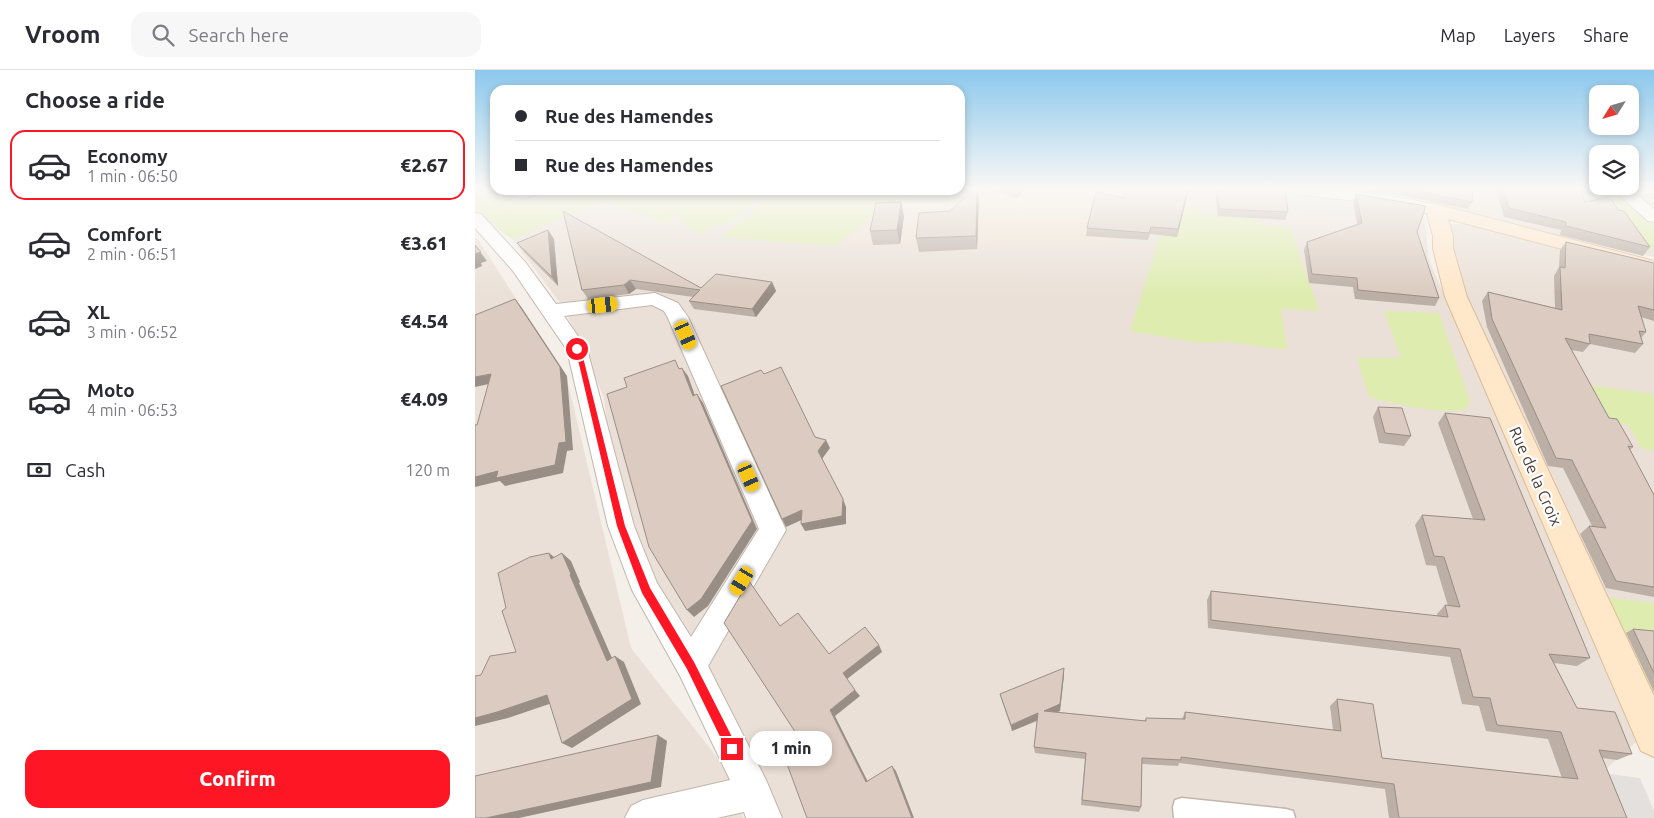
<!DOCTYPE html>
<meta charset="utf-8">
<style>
:root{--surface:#fff;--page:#f7f7f7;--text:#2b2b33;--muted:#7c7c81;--line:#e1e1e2;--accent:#ff1625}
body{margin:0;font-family:Ubuntu,sans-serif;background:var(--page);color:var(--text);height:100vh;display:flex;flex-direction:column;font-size:19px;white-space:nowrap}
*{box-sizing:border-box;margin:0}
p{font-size:16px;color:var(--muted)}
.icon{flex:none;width:28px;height:28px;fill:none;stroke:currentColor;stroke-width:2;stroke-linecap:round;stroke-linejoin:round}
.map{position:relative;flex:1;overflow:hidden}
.details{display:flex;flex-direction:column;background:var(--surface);width:475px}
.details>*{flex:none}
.top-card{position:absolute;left:15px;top:15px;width:475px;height:110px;border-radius:15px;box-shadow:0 2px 8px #0003;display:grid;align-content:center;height:110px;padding:0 25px;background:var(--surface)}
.needle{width:32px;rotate:233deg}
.tools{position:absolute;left:1114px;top:15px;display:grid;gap:10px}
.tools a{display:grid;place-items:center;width:50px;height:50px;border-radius:10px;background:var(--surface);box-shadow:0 2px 8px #0003;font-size:25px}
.end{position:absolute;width:22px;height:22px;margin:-11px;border:6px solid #ff1625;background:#fff;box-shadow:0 0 0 2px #fff}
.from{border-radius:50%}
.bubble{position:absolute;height:35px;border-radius:15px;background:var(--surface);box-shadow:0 2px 8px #0003;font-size:16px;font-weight:800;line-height:35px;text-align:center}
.car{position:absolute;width:15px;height:30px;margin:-15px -8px;border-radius:6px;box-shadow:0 0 4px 1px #0007;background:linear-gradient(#f5c518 24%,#345 0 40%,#f5c518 0 76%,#345 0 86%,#f5c518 0)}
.top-card b{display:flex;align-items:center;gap:18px;height:48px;font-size:19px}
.top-card b+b{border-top:1px solid var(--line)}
.top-card i{width:12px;height:12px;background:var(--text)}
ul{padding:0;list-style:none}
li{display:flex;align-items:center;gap:15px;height:70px;margin:0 10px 8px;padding:0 15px;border:2px solid transparent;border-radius:15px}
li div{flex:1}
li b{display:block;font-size:19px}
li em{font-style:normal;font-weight:800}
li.active{border-color:var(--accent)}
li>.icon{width:45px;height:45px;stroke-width:1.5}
h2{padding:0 25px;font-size:22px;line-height:60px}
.pay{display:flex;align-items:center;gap:12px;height:55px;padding:0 25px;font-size:19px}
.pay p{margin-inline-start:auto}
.button{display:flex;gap:10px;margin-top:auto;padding:10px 25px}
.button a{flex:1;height:58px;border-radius:15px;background:var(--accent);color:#fff;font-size:20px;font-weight:800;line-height:58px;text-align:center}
header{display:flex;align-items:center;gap:30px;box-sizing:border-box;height:70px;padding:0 25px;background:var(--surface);border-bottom:1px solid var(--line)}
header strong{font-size:24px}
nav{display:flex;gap:28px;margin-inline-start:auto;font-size:18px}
.search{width:350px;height:45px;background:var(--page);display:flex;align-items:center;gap:12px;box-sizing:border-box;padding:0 18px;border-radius:15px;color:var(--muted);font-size:19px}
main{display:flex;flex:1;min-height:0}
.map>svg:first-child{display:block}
.residential{fill:#eae0d7}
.education{fill:#efe1d2}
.green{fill:#deecb0}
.parking{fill:#e4e0de}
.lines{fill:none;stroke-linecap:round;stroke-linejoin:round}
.lane-casing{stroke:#c2b5ab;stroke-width:3}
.street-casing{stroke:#c2b5ab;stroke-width:2}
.secondary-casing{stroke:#dbbb98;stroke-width:2}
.lane{fill:#fff;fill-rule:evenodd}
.street{fill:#fff;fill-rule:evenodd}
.secondary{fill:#ffe7c9;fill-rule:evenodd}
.wall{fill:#bcafa5}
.shaded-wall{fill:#998e86}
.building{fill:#dbcbc0;stroke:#998e86}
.route{fill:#ff1625}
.labels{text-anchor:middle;stroke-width:4.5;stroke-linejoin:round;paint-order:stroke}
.street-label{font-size:16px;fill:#4a3e37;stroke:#fff}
</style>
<header>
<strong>Vroom</strong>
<div class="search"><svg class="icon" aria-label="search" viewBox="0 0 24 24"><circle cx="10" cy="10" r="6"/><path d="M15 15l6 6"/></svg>Search here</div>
<nav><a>Map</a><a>Layers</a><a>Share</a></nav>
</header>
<main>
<section class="details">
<h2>Choose a ride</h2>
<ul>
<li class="active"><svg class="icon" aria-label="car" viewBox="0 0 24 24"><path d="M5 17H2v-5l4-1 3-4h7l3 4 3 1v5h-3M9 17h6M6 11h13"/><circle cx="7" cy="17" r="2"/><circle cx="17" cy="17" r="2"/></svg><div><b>Economy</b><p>1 min · 06:50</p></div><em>€2.67</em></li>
<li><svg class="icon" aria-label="car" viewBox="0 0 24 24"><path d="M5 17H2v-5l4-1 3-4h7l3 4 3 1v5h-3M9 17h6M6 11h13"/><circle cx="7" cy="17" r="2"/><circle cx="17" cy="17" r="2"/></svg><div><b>Comfort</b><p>2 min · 06:51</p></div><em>€3.61</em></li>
<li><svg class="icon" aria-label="car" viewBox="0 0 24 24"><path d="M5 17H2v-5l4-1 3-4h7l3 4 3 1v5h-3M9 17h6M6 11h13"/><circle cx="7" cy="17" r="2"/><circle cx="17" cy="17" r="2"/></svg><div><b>XL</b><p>3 min · 06:52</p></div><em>€4.54</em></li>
<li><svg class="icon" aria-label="car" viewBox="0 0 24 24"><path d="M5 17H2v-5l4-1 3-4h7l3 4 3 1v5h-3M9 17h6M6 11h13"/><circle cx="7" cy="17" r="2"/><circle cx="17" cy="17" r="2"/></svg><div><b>Moto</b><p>4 min · 06:53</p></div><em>€4.09</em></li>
</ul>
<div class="pay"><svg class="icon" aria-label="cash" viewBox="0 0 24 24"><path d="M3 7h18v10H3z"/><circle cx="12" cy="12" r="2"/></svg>Cash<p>120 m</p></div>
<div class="button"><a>Confirm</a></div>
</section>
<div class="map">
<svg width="1179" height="748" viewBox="0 0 1179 748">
<rect width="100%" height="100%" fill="#f5efe9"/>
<g class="residential">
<polygon points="0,119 780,119 949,144 954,190 1161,672 1131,699 1150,748 297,748 142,440 129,328 105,270 86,234 37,169 0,142"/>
<polygon points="950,119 1179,119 1179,187 959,137"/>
<polygon points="971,154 1002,154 1179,195 1179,637 989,226"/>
<polygon points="0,168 3,169 92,309 156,578 256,705 268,748 0,748"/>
</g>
<polygon class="education" points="485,119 650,119 644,172 368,174 433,120"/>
<g class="green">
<polygon points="0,119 20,120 291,120 254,154 239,156 227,164 209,155 198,139 194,154 129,130 37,169 0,139"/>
<polygon points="1124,119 1179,119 1179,180 1172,180"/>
<polygon points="303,120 432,120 360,176 247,167"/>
<polygon points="695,133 728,141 728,143 787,151 788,155 815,157 844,241 806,239 812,280 755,272 724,273 655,261"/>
<path d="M909 241 964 243 995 331 990 340C958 343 925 335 894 327L882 288H926Z"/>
<polygon points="1106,314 1179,324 1179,380 1167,379 1154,356 1130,350"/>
<polygon points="1127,527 1179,533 1179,619 1170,619"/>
</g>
<g class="parking">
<polygon points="811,125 905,137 908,150 817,141"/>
<polygon points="1119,702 1165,708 1179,741 1179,748 1137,748"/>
</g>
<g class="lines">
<defs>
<g id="lane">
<polygon points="18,119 50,122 74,120 50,128 18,122"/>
<polygon points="707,728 811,739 818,741 820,748 699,748 698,737 700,730"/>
</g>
<g id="street">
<path d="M812 119C865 118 916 124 967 136L969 140 967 144 961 145 907 134 820 124 814 122Z"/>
<polygon points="1137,119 1179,119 1179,124 1162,125 1179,139 1179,152 1173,151"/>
<path d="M0 143 6 144 51 193 81 234 180 223 203 233 213 247 311 460 233 596 291 710 307 748H271L269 742 242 748H150L156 736 168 730 255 710 205 606 157 520 133 456 92 280 38 201 0 158ZM177 235 189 241 193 248 284 459 216 567 182 513 159 456 112 279 89 246Z"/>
</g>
<polygon id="secondary" points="961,134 1179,191 1179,203 973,149 978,166 978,178 992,227 1179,626 1179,687 1166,681 970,227 958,178 958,166 951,140 954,136"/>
</defs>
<use href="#lane" class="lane-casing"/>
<use href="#street" class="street-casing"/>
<use href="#secondary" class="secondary-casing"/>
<use href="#lane" class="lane"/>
<use href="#street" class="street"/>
<use href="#secondary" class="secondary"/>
</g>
<g class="wall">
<polygon points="516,119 550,119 542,128 516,121"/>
<polygon points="650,119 714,119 702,167 675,164 673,170 611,166 612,158 649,128"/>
<polygon points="740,119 810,119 813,142 810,150 743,146"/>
<polygon points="875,119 998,119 997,132 993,139 929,126"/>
<polygon points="1021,119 1105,119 1110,132 1143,140 1175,177 1168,186 1085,165 1086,160 1029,147"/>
<polygon points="881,124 942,162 964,228 960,236 880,229 878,217 834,213 829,180 832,172 882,154 878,132"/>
<polygon points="504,129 502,179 444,182 441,168 475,141"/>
<polygon points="88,141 226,218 297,212 301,221 281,247 219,239 214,231 218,227 161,219 154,224 113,229 107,220"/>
<polygon points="429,146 425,174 398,175 395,161"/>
<polygon points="73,160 79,169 83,216 49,182 42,173"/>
<polygon points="1091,172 1179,193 1179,251 1166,247 1171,262 1166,268 1168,274 1160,283 1115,274 1108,282 1096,280 1134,348 1158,377 1155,380 1179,425 1179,527 1131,518 1105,464 1114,456 1117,456 1088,398 1073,396 1012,257 1007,231 1013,222 1080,238 1079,206 1084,197 1085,180"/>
<polygon points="903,337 936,366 929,376 904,373 898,347"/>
<polygon points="970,343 1115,588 1102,596 1079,593 1102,638 1157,684 1142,690 1127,688 1152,748 914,748 910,719 704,693 703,696 667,694 666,737 664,742 606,735 610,689 560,683 559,677 562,651 537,661 527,631 525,624 589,605 585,641 582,642 670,651 671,648 707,649 710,642 858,660 855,636 862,629 907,688 1087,708 1073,669 1011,661 1004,636 987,634 975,587 733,558 732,530 736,521 962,546 962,544 970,535 973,536 961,496 951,495 940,455 947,445 998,449 963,353"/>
<polygon points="1158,559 1179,561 1179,622 1151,563"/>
</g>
<g class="shaded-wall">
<polygon points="502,119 504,129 502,179 501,166"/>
<polygon points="541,119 550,119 542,128"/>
<polygon points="713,119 714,119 702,167 703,159"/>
<polygon points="426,132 429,146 425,174 422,160"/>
<polygon points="73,160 79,169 83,216 77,207"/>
<polygon points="0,175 12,191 6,193 7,196 0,199"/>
<polygon points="155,210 161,219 154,224 149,215"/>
<polygon points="297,212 301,221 281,247 277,239"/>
<polygon points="40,229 47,238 92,306 98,380 92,381 88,403 30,416 25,411 0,417 0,407 84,373"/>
<polygon points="207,298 213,306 223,334 218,326"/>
<polygon points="16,304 23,312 0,317 0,307"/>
<polygon points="222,324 228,333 282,459 233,536 219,547 212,540"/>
<polygon points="351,370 355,378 347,389 343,381"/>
<polygon points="368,429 371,437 371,454 330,461 326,454"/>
<polygon points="327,440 331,448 311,457 307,449"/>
<polygon points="74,483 83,490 76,489"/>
<polygon points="87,483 96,491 105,512 104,513 141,597 132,591 95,505"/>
<polygon points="404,575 407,582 372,609 368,603"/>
<polygon points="140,586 149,592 166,634 97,678 87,673"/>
<polygon points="589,598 589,605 585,641 569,647 569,641"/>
<polygon points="380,620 385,626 360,646 395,716 391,712 355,640"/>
<polygon points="72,625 83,631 33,648 0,656 0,648"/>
<polygon points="563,643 563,650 537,661 536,655"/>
<polygon points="183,665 192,671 186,717 44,748 11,748"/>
<polygon points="417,696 421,701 439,748 437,748"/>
</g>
<g class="building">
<polygon points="499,119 502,119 501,166 441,168 444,143 475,141"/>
<polygon points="650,119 713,119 703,159 676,157 674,163 612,158 621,122 649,128"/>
<polygon points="742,119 810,119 813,142 744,139"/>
<polygon points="932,119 998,119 997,132"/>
<polygon points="1028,119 1105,119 1110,132 1135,127 1143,140 1149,141 1175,177 1091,156 1091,152 1034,138"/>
<polygon points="881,124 951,136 942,162 964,228 883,220 882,208 837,204 832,172 887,153"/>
<polygon points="426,132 422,160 395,161 401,133"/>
<polygon points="88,141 226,218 241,204 297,212 277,239 214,231 225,220 155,210 149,215 107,220"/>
<polygon points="73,160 77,207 42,173"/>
<polygon points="1091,172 1179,193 1179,240 1163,236 1171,262 1164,261 1168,274 1114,264 1115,274 1090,268 1134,348 1142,349 1158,377 1153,376 1179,425 1179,517 1141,511 1114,456 1131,458 1097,390 1081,388 1017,249 1013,222 1087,240 1085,197 1090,198"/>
<polygon points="0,175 6,182 0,184"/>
<polygon points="40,229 85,297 91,372 84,373 80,395 21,408 23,401 0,407 0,355 2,355 16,304 0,307 0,245"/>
<polygon points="200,290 204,299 207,298 218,326 222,324 277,451 226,529 212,540 174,477 132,324 152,317 149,308"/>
<polygon points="306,297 340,367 351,370 343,381 368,429 367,446 326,454 327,440 307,449 246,316 286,300 289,304"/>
<polygon points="903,337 927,338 936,366 910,363"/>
<polygon points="970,343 1015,348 1115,588 1074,584 1102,638 1140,642 1157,684 1124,680 1152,748 924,748 919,714 706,687 706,690 667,688 666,737 607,730 611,683 559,677 563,643 536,655 525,624 589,598 585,634 569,641 671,651 671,648 710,649 710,642 866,661 862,629 898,634 907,688 1103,709 1086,662 1022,655 1015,628 998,627 985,579 736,550 736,521 973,547 970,535 985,537 969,487 959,486 947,445 1010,450"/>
<polygon points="74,483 76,489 87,483 96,504 95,505 132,591 140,586 157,629 87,673 72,625 22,642 0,648 0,606 6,605 15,586 41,582 27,541 31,538 23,503 55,487"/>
<polygon points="274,511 305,556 323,543 354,584 390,557 404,575 368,603 380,620 355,640 391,712 417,696 437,748 332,748 312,694 332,680 249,553"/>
<polygon points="1158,559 1179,561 1179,603"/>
<polygon points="183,665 176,712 11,748 0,748 0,706"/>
</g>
<linearGradient id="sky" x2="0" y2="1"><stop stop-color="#8cc8ed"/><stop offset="0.53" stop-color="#faf8f5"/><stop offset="1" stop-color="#faf8f5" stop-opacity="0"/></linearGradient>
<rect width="1179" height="224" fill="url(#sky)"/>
<polygon class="route" points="100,277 106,279 150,456 175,518 219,592 261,675 263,679 261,683 257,684 253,683 212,599 167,523 142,456"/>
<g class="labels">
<g class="street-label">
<text transform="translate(1061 406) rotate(66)" y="6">Rue de la Croix</text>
</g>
</g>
</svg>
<div class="tools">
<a><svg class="needle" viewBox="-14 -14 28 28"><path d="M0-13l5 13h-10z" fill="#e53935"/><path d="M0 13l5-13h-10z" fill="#7c7c81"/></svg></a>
<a><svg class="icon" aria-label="layers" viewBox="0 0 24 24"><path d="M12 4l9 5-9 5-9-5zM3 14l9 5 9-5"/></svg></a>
</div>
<i class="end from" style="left:102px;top:279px"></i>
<i class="end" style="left:257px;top:679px"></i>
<div class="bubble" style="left:275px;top:661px;width:82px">1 min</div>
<i class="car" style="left:128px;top:235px;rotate:84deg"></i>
<i class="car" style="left:211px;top:265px;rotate:156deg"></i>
<i class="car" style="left:274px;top:407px;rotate:156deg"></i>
<i class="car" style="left:267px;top:511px;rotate:211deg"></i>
<div class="top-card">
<b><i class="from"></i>Rue des Hamendes</b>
<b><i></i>Rue des Hamendes</b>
</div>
</div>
</main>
